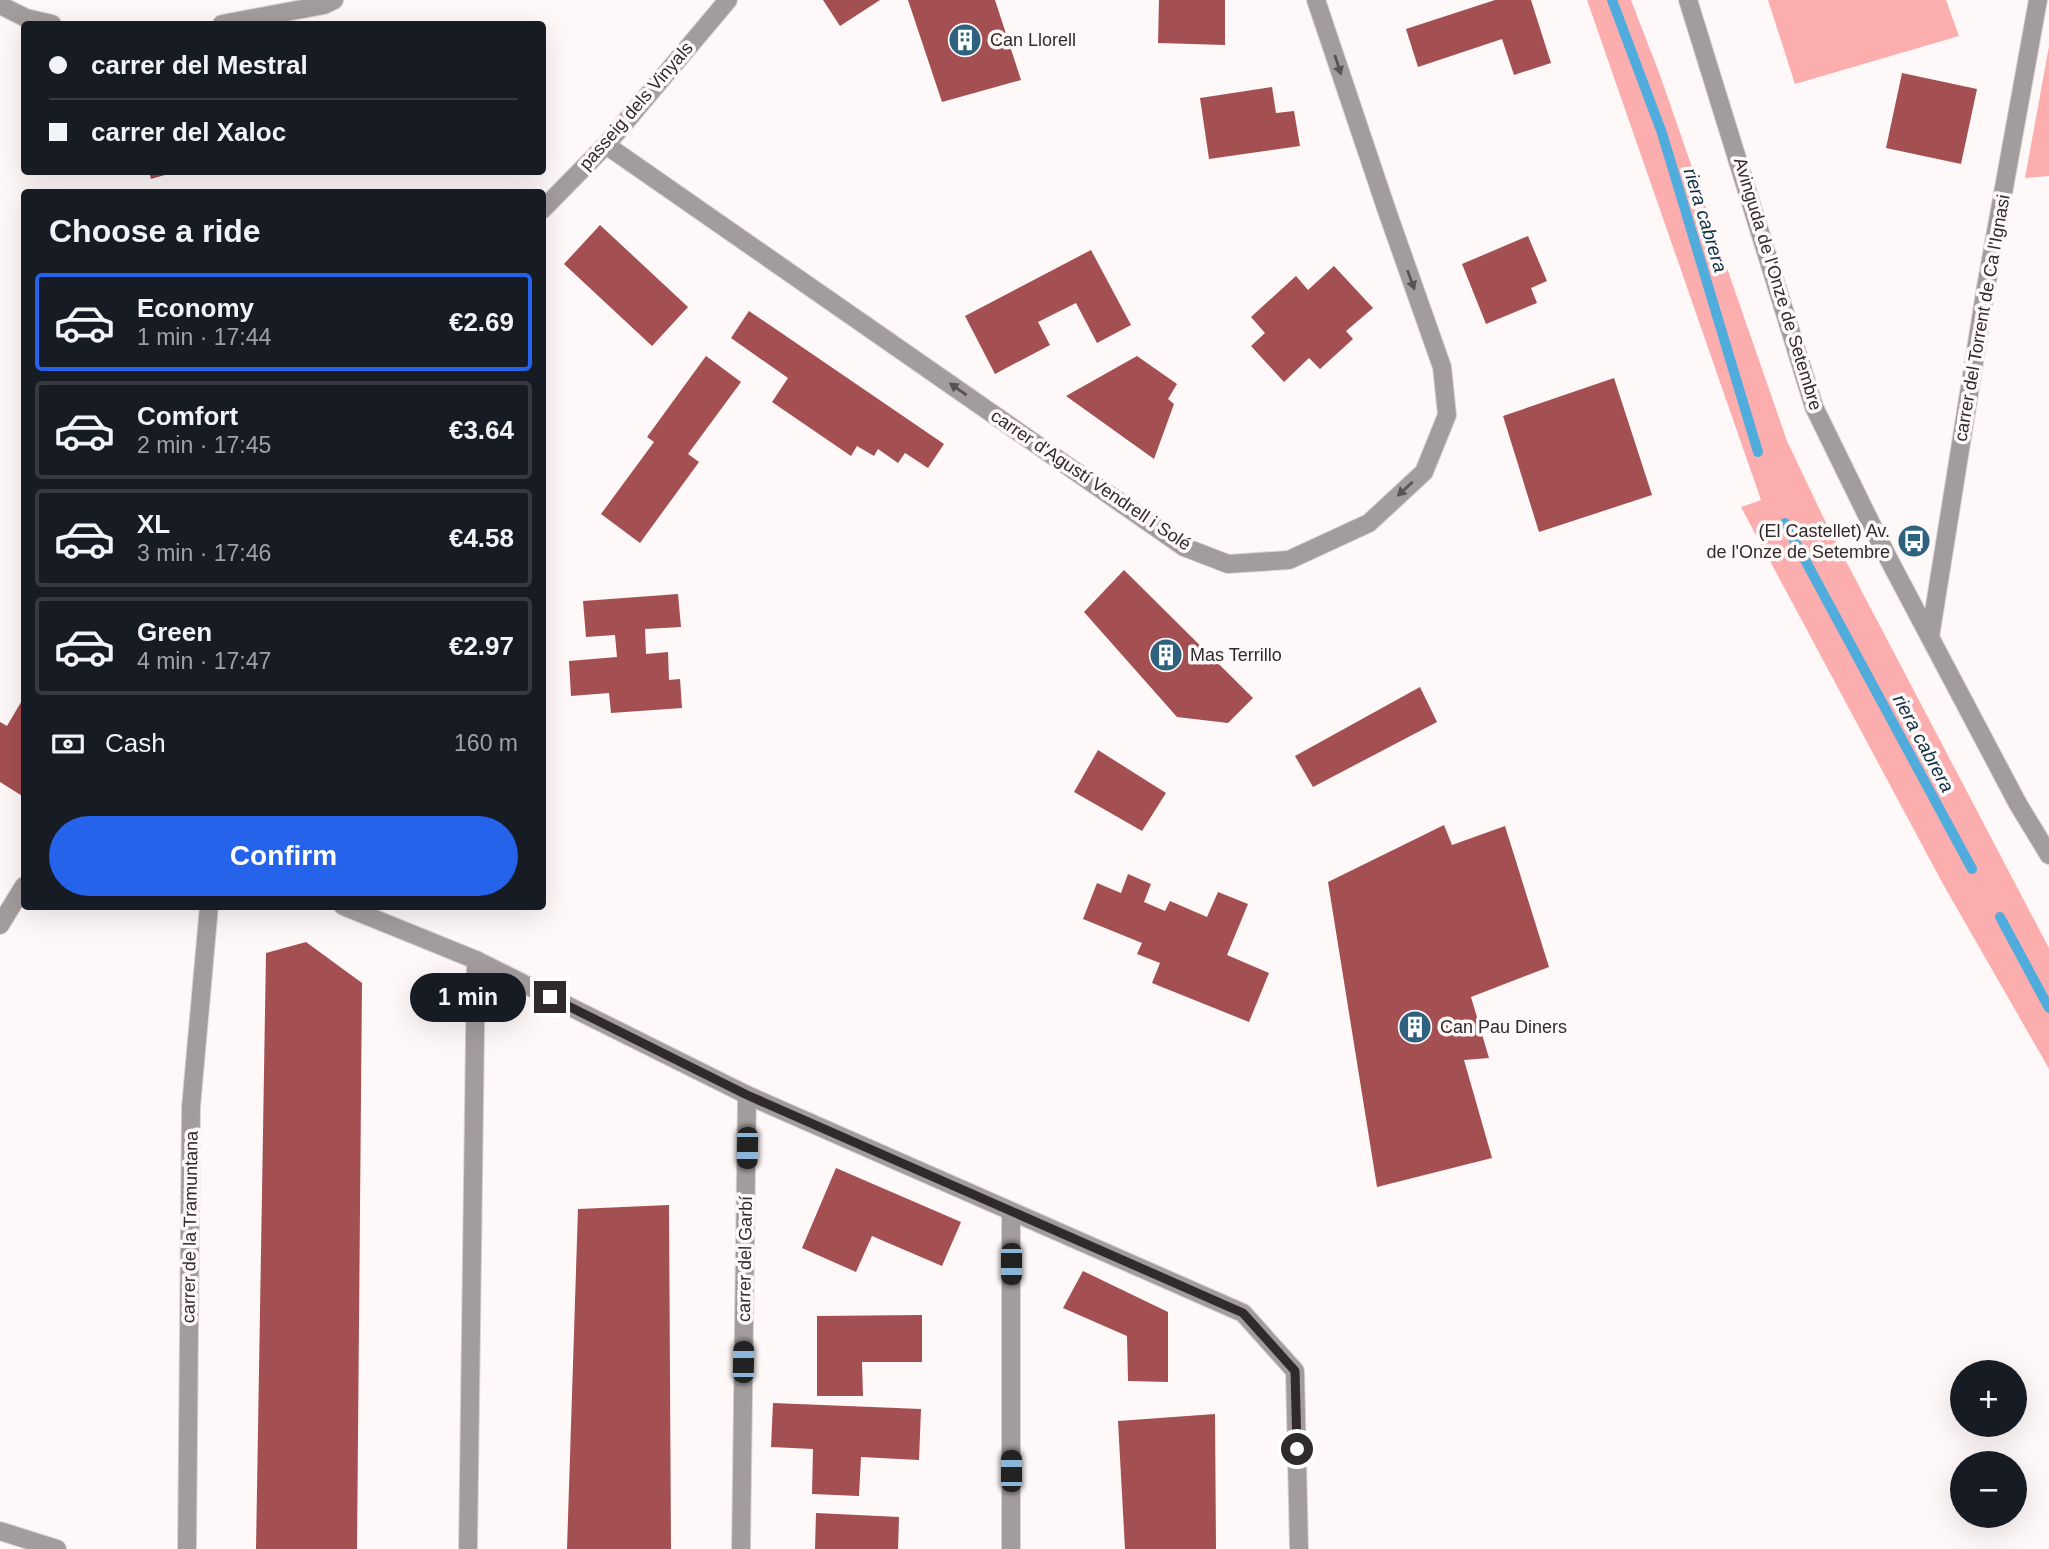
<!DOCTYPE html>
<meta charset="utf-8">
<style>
:root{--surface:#171b24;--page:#242831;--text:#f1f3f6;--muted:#9ea1a6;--line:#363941;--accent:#2563eb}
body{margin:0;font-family:Arial,sans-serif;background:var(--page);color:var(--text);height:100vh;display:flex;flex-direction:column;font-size:26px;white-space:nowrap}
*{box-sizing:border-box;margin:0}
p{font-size:23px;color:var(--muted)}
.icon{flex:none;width:38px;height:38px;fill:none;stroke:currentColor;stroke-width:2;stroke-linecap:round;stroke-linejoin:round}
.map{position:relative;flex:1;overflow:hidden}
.details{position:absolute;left:21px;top:189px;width:525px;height:721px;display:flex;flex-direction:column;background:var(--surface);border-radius:7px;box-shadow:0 7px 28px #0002}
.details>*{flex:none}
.banner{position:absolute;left:21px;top:21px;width:525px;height:154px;border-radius:7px;box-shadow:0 7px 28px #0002;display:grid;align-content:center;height:154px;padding:0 28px;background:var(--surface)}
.fabs{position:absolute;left:1950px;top:1360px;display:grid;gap:14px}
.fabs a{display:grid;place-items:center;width:77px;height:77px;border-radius:50%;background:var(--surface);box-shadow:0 7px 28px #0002;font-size:35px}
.end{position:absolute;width:32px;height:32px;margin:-16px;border:9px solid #302a2a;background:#fff;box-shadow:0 0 0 4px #fff}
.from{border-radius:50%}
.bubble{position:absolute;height:49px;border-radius:24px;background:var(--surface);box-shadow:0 7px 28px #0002;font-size:23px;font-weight:800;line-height:49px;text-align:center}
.car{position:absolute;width:21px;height:42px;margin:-21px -10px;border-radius:9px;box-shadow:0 0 5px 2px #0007;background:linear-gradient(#222 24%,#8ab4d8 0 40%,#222 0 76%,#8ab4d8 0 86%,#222 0)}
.banner b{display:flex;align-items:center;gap:24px;height:66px;font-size:26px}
.banner b+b{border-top:2px solid var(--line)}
.banner i{width:18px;height:18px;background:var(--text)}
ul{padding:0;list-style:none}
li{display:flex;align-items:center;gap:21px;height:98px;margin:0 14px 10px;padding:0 14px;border:4px solid var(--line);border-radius:7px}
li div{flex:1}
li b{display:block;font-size:26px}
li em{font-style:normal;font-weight:800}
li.selected{border-color:var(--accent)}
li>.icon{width:63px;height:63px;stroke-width:1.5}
h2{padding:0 28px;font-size:32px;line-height:84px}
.pay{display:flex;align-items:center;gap:18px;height:77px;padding:0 28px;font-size:26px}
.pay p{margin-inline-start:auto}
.cta{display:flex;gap:14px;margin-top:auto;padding:14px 28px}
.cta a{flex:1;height:80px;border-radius:42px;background:var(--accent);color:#fff;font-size:28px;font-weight:800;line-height:80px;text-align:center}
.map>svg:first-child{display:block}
.green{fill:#fcaeae}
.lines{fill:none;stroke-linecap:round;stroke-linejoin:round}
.stream{stroke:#51acde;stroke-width:10}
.building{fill:#a44f51}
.service-casing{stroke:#dad3d3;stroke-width:20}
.minor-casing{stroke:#dad3d3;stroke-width:20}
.tertiary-casing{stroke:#dad3d3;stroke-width:20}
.service{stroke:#a39c9c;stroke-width:18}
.minor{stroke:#a39c9c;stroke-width:18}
.tertiary{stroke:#a39c9c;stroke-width:18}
.oneway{fill:#585252}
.route{stroke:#302a2a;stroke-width:9}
.labels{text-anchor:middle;stroke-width:7;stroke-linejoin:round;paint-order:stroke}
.poi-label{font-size:18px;fill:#302a2a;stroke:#fff8f8;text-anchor:start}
.street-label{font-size:18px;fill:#302a2a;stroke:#fff8f8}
.water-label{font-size:19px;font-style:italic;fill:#093247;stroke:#fff8f8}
</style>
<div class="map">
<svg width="2049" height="1549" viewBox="0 0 2049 1549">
<rect width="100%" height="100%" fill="#fff8f8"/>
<g class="green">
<polygon points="1587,0 1631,0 1661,78 1787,441 1827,525 2049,948 2049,1069 1943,884 1741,507 1761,500"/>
<polygon points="1768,0 1946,0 1959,36 1795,84"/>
<polygon points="2049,46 2049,176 2025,178"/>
</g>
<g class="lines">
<g class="stream">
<polyline points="1612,0 1662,133 1758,452"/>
<polyline points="1785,523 1972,869"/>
<polyline points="2000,917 2049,1008"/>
</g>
</g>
<g class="building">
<polygon points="823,0 880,0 840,26"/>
<polygon points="908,0 995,0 1021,80 942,102"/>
<polygon points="1159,0 1225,0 1225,45 1158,43"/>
<polygon points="1495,0 1531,0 1551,63 1514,75 1502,39 1418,67 1406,29"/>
<polygon points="1902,73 1977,89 1961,164 1886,148"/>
<polygon points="1272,87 1276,113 1294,111 1300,146 1209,159 1200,98"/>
<polygon points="149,172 175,172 151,179"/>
<polygon points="600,225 688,307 652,346 564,264"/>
<polygon points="1528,236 1547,281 1531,288 1537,303 1486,324 1462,264"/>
<polygon points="1091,250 1131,325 1097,343 1076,303 1038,322 1050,345 995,374 965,316"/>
<polygon points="1334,266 1373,308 1346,331 1353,339 1320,369 1309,358 1284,382 1251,346 1265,333 1251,317 1296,276 1308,290"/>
<polygon points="749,311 944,444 928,468 905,453 898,463 878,449 874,456 857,446 851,456 772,402 788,378 731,338"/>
<polygon points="706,356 741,382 688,454 699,462 640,543 601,514 654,442 647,437"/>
<polygon points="1137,356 1177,384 1168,399 1174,404 1154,459 1066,396"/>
<polygon points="1614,378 1652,495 1539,532 1503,416"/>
<polygon points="1124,570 1253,698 1228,723 1177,717 1084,612"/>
<polygon points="678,594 681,627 645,629 646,654 668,652 669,680 680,679 682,708 611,713 609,693 571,696 569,661 617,657 615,635 586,637 583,601"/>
<polygon points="1420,687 1437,722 1313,787 1295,756"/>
<polygon points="24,697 24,797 0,782 0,722 7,726"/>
<polygon points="1098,750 1166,793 1142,831 1074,792"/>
<polygon points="1444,825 1452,845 1505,826 1549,967 1471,997 1489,1058 1464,1060 1492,1158 1377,1187 1328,882"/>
<polygon points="1128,874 1151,884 1144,902 1165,911 1170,901 1207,917 1218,892 1248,904 1227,955 1269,973 1249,1022 1152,983 1160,963 1137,954 1142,943 1083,919 1097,883 1121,893"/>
<polygon points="306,942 362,983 357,1549 256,1549 266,953"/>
<polygon points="836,1168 961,1222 942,1266 872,1236 856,1272 802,1248"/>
<polygon points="669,1205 671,1549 567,1549 578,1209"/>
<polygon points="1083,1271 1168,1312 1168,1382 1128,1381 1127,1336 1063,1308"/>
<polygon points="922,1315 922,1362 862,1362 863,1396 817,1396 817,1316"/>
<polygon points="773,1403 921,1409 919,1460 861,1457 859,1496 812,1494 813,1449 771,1447"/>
<polygon points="1215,1414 1216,1549 1125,1549 1118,1421"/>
<polygon points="816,1513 899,1517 898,1549 815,1549"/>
</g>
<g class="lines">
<defs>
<g id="service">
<polyline points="1011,1212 1011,1549"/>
<polyline points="468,1549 476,960"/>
</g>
<g id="minor">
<polyline points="0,5 26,18 52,24"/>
<polyline points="222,24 324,5 334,0"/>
<polyline points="606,145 1184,547 1228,564 1289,560 1369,523 1424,472 1447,415 1442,367 1387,211 1316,0"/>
<polyline points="542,210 606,145 728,0"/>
<polyline points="1930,637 1986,287 2038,0"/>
<polyline points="343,906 476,960 747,1095 1243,1313 1295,1371 1299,1549"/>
<polyline points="0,925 24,886"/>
<polyline points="0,1531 57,1549"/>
<polyline points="187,1549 191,1107 209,906"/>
<polyline points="741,1549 747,1095"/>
</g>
<polyline id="tertiary" points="1688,0 1814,407 1887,556 2018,804 2049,855"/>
</defs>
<use href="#service" class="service-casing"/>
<use href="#minor" class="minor-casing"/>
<use href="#tertiary" class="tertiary-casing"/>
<use href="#service" class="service"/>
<use href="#minor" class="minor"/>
<use href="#tertiary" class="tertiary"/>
</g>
<defs><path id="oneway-solid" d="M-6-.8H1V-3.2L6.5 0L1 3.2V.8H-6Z" transform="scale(1.75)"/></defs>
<g class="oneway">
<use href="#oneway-solid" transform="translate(1338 65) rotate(72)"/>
<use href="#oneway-solid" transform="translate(1411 280) rotate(70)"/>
<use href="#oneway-solid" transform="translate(958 389) rotate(-145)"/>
<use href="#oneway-solid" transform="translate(1405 489) rotate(137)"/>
</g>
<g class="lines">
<polyline class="route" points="550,997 747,1095 1243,1313 1295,1371 1297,1449"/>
</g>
<defs>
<symbol id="building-disc" viewBox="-11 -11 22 22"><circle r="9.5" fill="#2f627f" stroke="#fff8f8"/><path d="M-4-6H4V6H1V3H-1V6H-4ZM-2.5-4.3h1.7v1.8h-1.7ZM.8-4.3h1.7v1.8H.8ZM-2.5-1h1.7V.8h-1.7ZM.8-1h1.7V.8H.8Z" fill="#fff"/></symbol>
<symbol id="bus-disc" viewBox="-11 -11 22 22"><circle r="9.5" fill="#2f627f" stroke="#fff8f8"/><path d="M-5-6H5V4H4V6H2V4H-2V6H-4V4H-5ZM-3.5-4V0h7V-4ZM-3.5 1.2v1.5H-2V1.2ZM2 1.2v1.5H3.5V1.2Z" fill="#fff"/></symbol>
</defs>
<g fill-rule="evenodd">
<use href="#building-disc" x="946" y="21" width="38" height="38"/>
<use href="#bus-disc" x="1895" y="522" width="38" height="38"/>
<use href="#building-disc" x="1147" y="636" width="38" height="38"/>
<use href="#building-disc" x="1396" y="1008" width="38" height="38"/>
</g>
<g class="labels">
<g class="poi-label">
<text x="990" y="46">Can Llorell</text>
<text x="1890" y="537" text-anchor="end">(El Castellet) Av.<tspan x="1890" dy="21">de l'Onze de Setembre</tspan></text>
<text x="1190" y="661">Mas Terrillo</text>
<text x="1440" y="1033">Can Pau Diners</text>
</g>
<g class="street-label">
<text transform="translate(636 106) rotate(-49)" y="6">passeig dels Vinyals</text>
<text transform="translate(1778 284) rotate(73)" y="6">Avinguda de l'Onze de Setembre</text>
<text transform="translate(1982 318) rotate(-80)" y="6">carrer del Torrent de Ca l'Ignasi</text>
<text transform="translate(1091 480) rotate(34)" y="6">carrer d'Agustí Vendrell i Solé</text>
<text transform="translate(190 1227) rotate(-89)" y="6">carrer de la Tramuntana</text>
<text transform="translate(745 1259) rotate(-89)" y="6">carrer del Garbí</text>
</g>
<g class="water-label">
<text transform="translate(1706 220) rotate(73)" y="7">riera cabrera</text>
<text transform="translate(1924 743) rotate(62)" y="7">riera cabrera</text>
</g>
</g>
</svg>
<div class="fabs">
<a>+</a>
<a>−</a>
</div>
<i class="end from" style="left:1297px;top:1449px"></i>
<i class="end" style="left:550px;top:997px"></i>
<div class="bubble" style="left:410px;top:973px;width:116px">1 min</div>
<i class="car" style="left:747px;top:1148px;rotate:181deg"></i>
<i class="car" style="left:1011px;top:1264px;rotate:180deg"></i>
<i class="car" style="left:743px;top:1362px;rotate:1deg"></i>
<i class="car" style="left:1011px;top:1471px;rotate:0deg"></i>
<div class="banner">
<b><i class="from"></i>carrer del Mestral</b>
<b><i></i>carrer del Xaloc</b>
</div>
<section class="details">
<h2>Choose a ride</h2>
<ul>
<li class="selected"><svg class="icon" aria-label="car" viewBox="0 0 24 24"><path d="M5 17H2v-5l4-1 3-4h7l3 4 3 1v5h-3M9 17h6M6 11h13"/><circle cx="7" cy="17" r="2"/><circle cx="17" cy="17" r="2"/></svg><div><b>Economy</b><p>1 min · 17:44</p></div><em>€2.69</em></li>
<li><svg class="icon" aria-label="car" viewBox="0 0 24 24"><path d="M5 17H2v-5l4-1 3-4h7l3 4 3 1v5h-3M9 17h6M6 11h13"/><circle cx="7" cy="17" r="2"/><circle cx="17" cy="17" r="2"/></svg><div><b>Comfort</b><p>2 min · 17:45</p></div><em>€3.64</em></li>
<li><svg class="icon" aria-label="car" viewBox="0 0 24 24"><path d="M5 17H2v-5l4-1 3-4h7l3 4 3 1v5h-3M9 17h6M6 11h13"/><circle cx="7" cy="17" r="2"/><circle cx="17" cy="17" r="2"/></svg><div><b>XL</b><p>3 min · 17:46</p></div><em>€4.58</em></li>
<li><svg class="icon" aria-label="car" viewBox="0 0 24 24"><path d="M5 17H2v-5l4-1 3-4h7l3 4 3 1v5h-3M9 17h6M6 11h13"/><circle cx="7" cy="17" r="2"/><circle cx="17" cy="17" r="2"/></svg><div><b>Green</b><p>4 min · 17:47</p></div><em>€2.97</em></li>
</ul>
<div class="pay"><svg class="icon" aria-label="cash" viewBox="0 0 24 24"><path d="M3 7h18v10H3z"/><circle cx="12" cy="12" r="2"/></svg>Cash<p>160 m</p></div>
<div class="cta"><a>Confirm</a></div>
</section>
</div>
